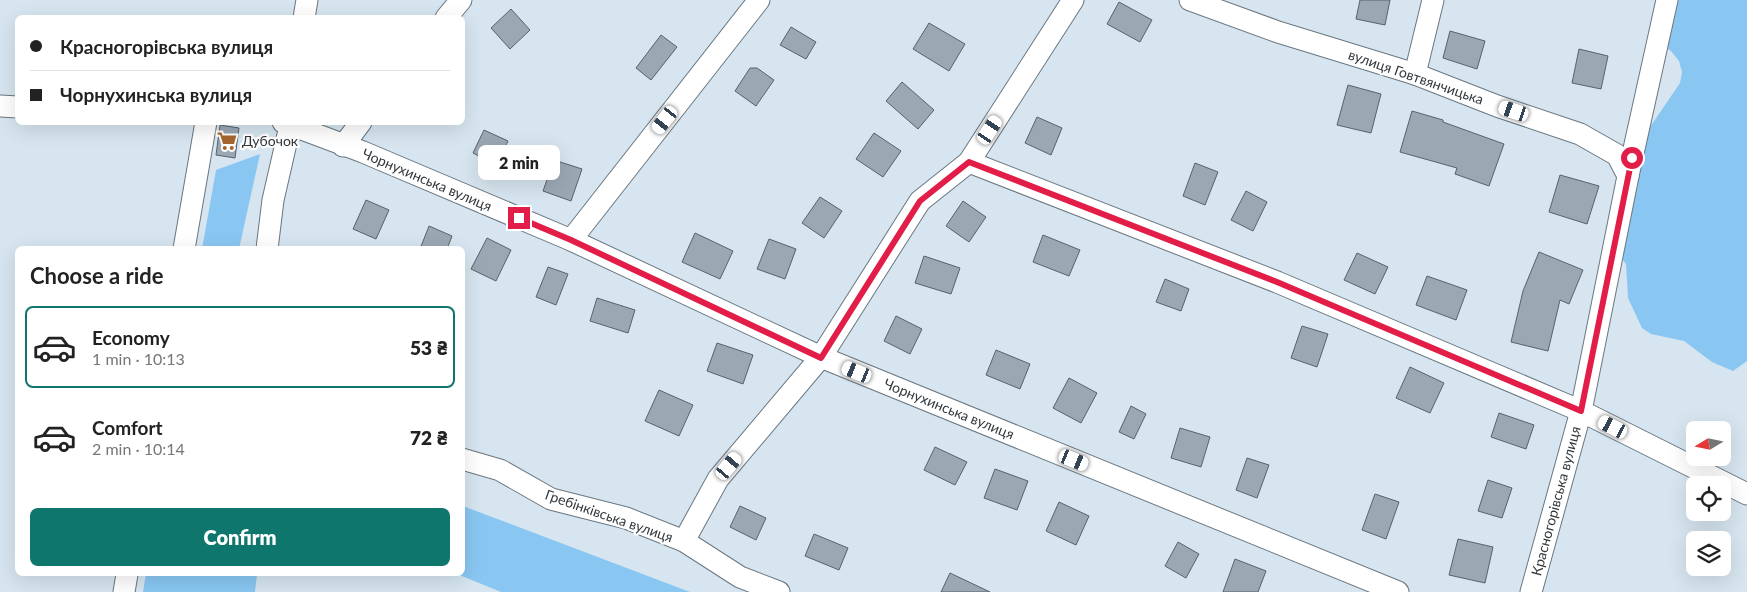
<!DOCTYPE html>
<meta charset="utf-8">
<style>
:root{--surface:#fff;--page:#f2f2f2;--text:#222;--muted:#767676;--line:#e0e0e0;--accent:#0f766e}
body{margin:0;font-family:Lato,sans-serif;background:var(--page);color:var(--text);height:100vh;display:flex;flex-direction:column;font-size:19px;white-space:nowrap}
*{box-sizing:border-box;margin:0}
p{font-size:16px;color:var(--muted)}
.icon{flex:none;width:28px;height:28px;fill:none;stroke:currentColor;stroke-width:2;stroke-linecap:round;stroke-linejoin:round}
.map{position:relative;flex:1;overflow:hidden}
.sheet{position:absolute;left:15px;top:246px;width:450px;height:330px;display:flex;flex-direction:column;background:var(--surface);border-radius:8px;box-shadow:0 5px 20px #0002}
.sheet>*{flex:none}
.hud{position:absolute;left:15px;top:15px;width:450px;height:110px;border-radius:8px;box-shadow:0 5px 20px #0002;display:grid;align-content:center;height:110px;padding:0 15px;background:var(--surface)}
.needle{width:32px;rotate:260deg}
.buttons{position:absolute;left:1686px;top:421px;display:grid;gap:10px}
.buttons a{display:grid;place-items:center;width:45px;height:45px;border-radius:8px;background:var(--surface);box-shadow:0 5px 20px #0002;font-size:25px}
.end{position:absolute;width:22px;height:22px;margin:-11px;border:6px solid #e11d48;background:#fff;box-shadow:0 0 0 2px #fff}
.from{border-radius:50%}
.bubble{position:absolute;height:35px;border-radius:8px;background:var(--surface);box-shadow:0 5px 20px #0002;font-size:16px;font-weight:800;line-height:35px;text-align:center}
.car{position:absolute;width:15px;height:30px;margin:-15px -8px;border-radius:6px;box-shadow:0 0 4px 1px #0007;background:linear-gradient(#fff 24%,#345 0 40%,#fff 0 76%,#345 0 86%,#fff 0)}
.hud b{display:flex;align-items:center;gap:18px;height:48px;font-size:19px}
.hud b+b{border-top:1px solid var(--line)}
.hud i{width:12px;height:12px;background:var(--text)}
ul{padding:0;list-style:none}
li{display:flex;align-items:center;gap:15px;height:82px;margin:0 10px 8px;padding:0 5px;border:2px solid transparent;border-radius:8px}
li div{flex:1}
li b{display:block;font-size:19px}
li em{font-style:normal;font-weight:800}
li.selected{border-color:var(--accent)}
li>.icon{width:45px;height:45px;stroke-width:1.5}
h2{padding:0 15px;font-size:22px;line-height:60px}
.cta{display:flex;gap:10px;margin-top:auto;padding:10px 15px}
.cta a{flex:1;height:58px;border-radius:8px;background:var(--accent);color:#fff;font-size:20px;font-weight:800;line-height:58px;text-align:center}
.map>svg:first-child{display:block}
.green{fill:#89c7f2}
.building{fill:#9ba8b3;stroke:#56636c}
.lines{fill:none;stroke-linecap:round;stroke-linejoin:round}
.street-casing{stroke:#6a7781;stroke-width:23}
.street{stroke:#fff;stroke-width:21}
.route{stroke:#e11d48;stroke-width:6}
.labels{text-anchor:middle;stroke-width:4.5;stroke-linejoin:round;paint-order:stroke}
.street-label{font-size:14px;fill:#32383c;stroke:#fff}
.poi-label{font-size:14px;fill:#32383c;stroke:#fff;text-anchor:start}
</style>
<div class="map">
<svg width="1747" height="592" viewBox="0 0 1747 592">
<rect width="100%" height="100%" fill="#d6e5ef"/>
<g class="green">
<polygon points="1657,0 1747,0 1747,361 1733,371 1712,362 1684,341 1651,334 1642,328 1628,298 1626,264 1616,251 1618,230 1637,189 1646,133 1680,83 1682,72 1679,61 1671,51 1652,37"/>
<polygon points="260,154 239,249 202,249 216,170"/>
<polygon points="463,506 690,592 501,592 457,574 462,574"/>
<polygon points="146,574 257,574 255,592 143,592"/>
</g>
<g class="building">
<polygon points="1360,0 1390,0 1385,25 1356,19"/>
<polygon points="1119,2 1152,20 1140,42 1107,24"/>
<polygon points="511,9 530,30 510,49 491,28"/>
<polygon points="929,23 965,44 949,71 913,49"/>
<polygon points="791,27 816,42 806,59 780,45"/>
<polygon points="1450,31 1485,41 1477,69 1443,58"/>
<polygon points="661,35 677,47 651,80 636,68"/>
<polygon points="1579,49 1608,56 1601,89 1572,83"/>
<polygon points="750,68 757,68 774,80 756,106 735,91"/>
<polygon points="902,82 934,110 918,129 886,101"/>
<polygon points="1348,85 1381,94 1371,133 1337,125"/>
<polygon points="1412,111 1443,120 1443,122 1504,144 1489,186 1455,174 1457,168 1400,152"/>
<polygon points="1037,117 1062,128 1051,155 1025,143"/>
<polygon points="220,125 239,128 235,158 216,155"/>
<polygon points="484,130 508,141 496,165 473,153"/>
<polygon points="874,133 901,151 883,177 856,159"/>
<polygon points="554,160 582,169 571,201 543,191"/>
<polygon points="1195,163 1218,172 1205,205 1183,196"/>
<polygon points="1560,175 1599,186 1587,224 1549,212"/>
<polygon points="1246,191 1267,202 1253,231 1231,220"/>
<polygon points="820,197 842,211 824,238 802,223"/>
<polygon points="366,200 389,210 376,239 353,229"/>
<polygon points="963,201 986,217 969,242 946,226"/>
<polygon points="429,226 452,236 447,249 420,249"/>
<polygon points="695,233 733,251 720,279 682,262"/>
<polygon points="1043,235 1080,250 1069,276 1033,262"/>
<polygon points="487,238 511,250 496,281 471,269"/>
<polygon points="769,239 796,249 785,279 757,269"/>
<polygon points="1539,252 1583,270 1569,304 1560,300 1548,351 1511,342 1523,291"/>
<polygon points="1357,253 1388,267 1375,294 1344,280"/>
<polygon points="924,256 960,268 951,294 915,283"/>
<polygon points="548,267 568,274 556,305 536,297"/>
<polygon points="1427,276 1467,290 1456,320 1416,305"/>
<polygon points="1165,279 1189,289 1181,311 1156,302"/>
<polygon points="597,298 635,310 628,333 590,321"/>
<polygon points="896,316 922,329 910,354 884,341"/>
<polygon points="1302,326 1328,334 1317,367 1291,358"/>
<polygon points="717,343 753,355 743,384 707,371"/>
<polygon points="996,350 1030,364 1020,389 986,375"/>
<polygon points="1410,367 1444,383 1430,413 1396,398"/>
<polygon points="1069,378 1097,393 1081,423 1053,408"/>
<polygon points="659,390 693,405 679,436 645,421"/>
<polygon points="1131,406 1146,414 1134,439 1119,432"/>
<polygon points="1499,413 1534,425 1526,449 1491,437"/>
<polygon points="1180,428 1210,437 1201,467 1171,458"/>
<polygon points="935,447 967,462 955,485 924,470"/>
<polygon points="1247,458 1269,465 1257,498 1236,490"/>
<polygon points="995,469 1028,481 1017,510 984,498"/>
<polygon points="1488,480 1512,488 1502,518 1478,511"/>
<polygon points="1375,494 1399,502 1386,539 1362,530"/>
<polygon points="1059,502 1089,516 1076,545 1046,531"/>
<polygon points="740,506 766,518 756,540 730,527"/>
<polygon points="814,534 848,548 839,570 805,556"/>
<polygon points="1458,539 1493,547 1485,583 1449,575"/>
<polygon points="1178,542 1199,554 1186,578 1165,566"/>
<polygon points="1235,559 1266,571 1258,592 1223,592"/>
<polygon points="950,573 990,592 941,592"/>
</g>
<g class="lines">
<defs>
<g id="street">
<polyline points="1190,0 1278,32 1415,74 1497,106 1580,134 1617,155 1628,176"/>
<polyline points="304,18 307,0"/>
<polyline points="446,18 461,0"/>
<polyline points="1415,74 1433,0"/>
<polyline points="0,106 18,107"/>
<polyline points="283,122 363,152 571,240 821,357 1398,592"/>
<polyline points="343,146 361,122"/>
<polyline points="969,162 1277,282 1581,411 1747,494"/>
<polyline points="571,240 759,0"/>
<polyline points="184,249 206,122"/>
<polyline points="267,249 273,200 290,126"/>
<polyline points="462,459 500,470 551,499 626,518 684,541 740,577 779,592"/>
<polyline points="684,541 718,479 821,357 920,201 969,162 1073,0"/>
<polyline points="124,592 127,574"/>
<polyline points="1531,592 1581,411 1628,176 1667,0"/>
</g>
</defs>
<use href="#street" class="street-casing"/>
<use href="#street" class="street"/>
</g>
<g class="lines">
<polyline class="route" points="519,218 571,240 821,358 920,201 969,162 1277,282 1581,411 1632,158"/>
</g>
<defs>
<symbol id="supermarket-bare" viewBox="-9 -9 18 18"><path d="M-6-5.5h2.5l.6 2H6L4.5 2H-2.5L-4.4-4H-6ZM-1.5 3.2a1.3 1.3 0 1 0 .1 0ZM3 3.2a1.3 1.3 0 1 0 .1 0Z" fill="#a6672e" stroke="#fff" stroke-width="2.5" paint-order="stroke"/></symbol>
</defs>
<g fill-rule="evenodd">
<use href="#supermarket-bare" x="213" y="127" width="28" height="28"/>
</g>
<g class="labels">
<g class="street-label">
<text transform="translate(1416 77) rotate(19)" y="5">вулиця Говтвянчицька</text>
<text transform="translate(427 180) rotate(23)" y="5">Чорнухинська вулиця</text>
<text transform="translate(949 409) rotate(22)" y="5">Чорнухинська вулиця</text>
<text transform="translate(1556 501) rotate(-75)" y="5">Красногорівська вулиця</text>
<text transform="translate(609 516) rotate(19)" y="5">Гребінківська вулиця</text>
</g>
<g class="poi-label">
<text x="242" y="146">Дубочок</text>
</g>
</g>
</svg>
<div class="buttons">
<a><svg class="needle" viewBox="-14 -14 28 28"><path d="M0-13l5 13h-10z" fill="#e53935"/><path d="M0 13l5-13h-10z" fill="#767676"/></svg></a>
<a><svg class="icon" aria-label="locate" viewBox="0 0 24 24"><circle cx="12" cy="12" r="6"/><path d="M12 2v4M12 18v4M2 12h4M18 12h4"/></svg></a>
<a><svg class="icon" aria-label="layers" viewBox="0 0 24 24"><path d="M12 4l9 5-9 5-9-5zM3 14l9 5 9-5"/></svg></a>
</div>
<i class="end from" style="left:1632px;top:158px"></i>
<i class="end" style="left:519px;top:218px"></i>
<div class="bubble" style="left:478px;top:145px;width:82px">2 min</div>
<i class="car" style="left:1514px;top:111px;rotate:289deg"></i>
<i class="car" style="left:665px;top:120px;rotate:218deg"></i>
<i class="car" style="left:990px;top:130px;rotate:33deg"></i>
<i class="car" style="left:857px;top:372px;rotate:292deg"></i>
<i class="car" style="left:1613px;top:427px;rotate:297deg"></i>
<i class="car" style="left:1074px;top:460px;rotate:112deg"></i>
<i class="car" style="left:729px;top:466px;rotate:40deg"></i>
<div class="hud">
<b><i class="from"></i>Красногорівська вулиця</b>
<b><i></i>Чорнухинська вулиця</b>
</div>
<section class="sheet">
<h2>Choose a ride</h2>
<ul>
<li class="selected"><svg class="icon" aria-label="car" viewBox="0 0 24 24"><path d="M5 17H2v-5l4-1 3-4h7l3 4 3 1v5h-3M9 17h6M6 11h13"/><circle cx="7" cy="17" r="2"/><circle cx="17" cy="17" r="2"/></svg><div><b>Economy</b><p>1 min · 10:13</p></div><em>53 ₴</em></li>
<li><svg class="icon" aria-label="car" viewBox="0 0 24 24"><path d="M5 17H2v-5l4-1 3-4h7l3 4 3 1v5h-3M9 17h6M6 11h13"/><circle cx="7" cy="17" r="2"/><circle cx="17" cy="17" r="2"/></svg><div><b>Comfort</b><p>2 min · 10:14</p></div><em>72 ₴</em></li>
</ul>
<div class="cta"><a>Confirm</a></div>
</section>
</div>
